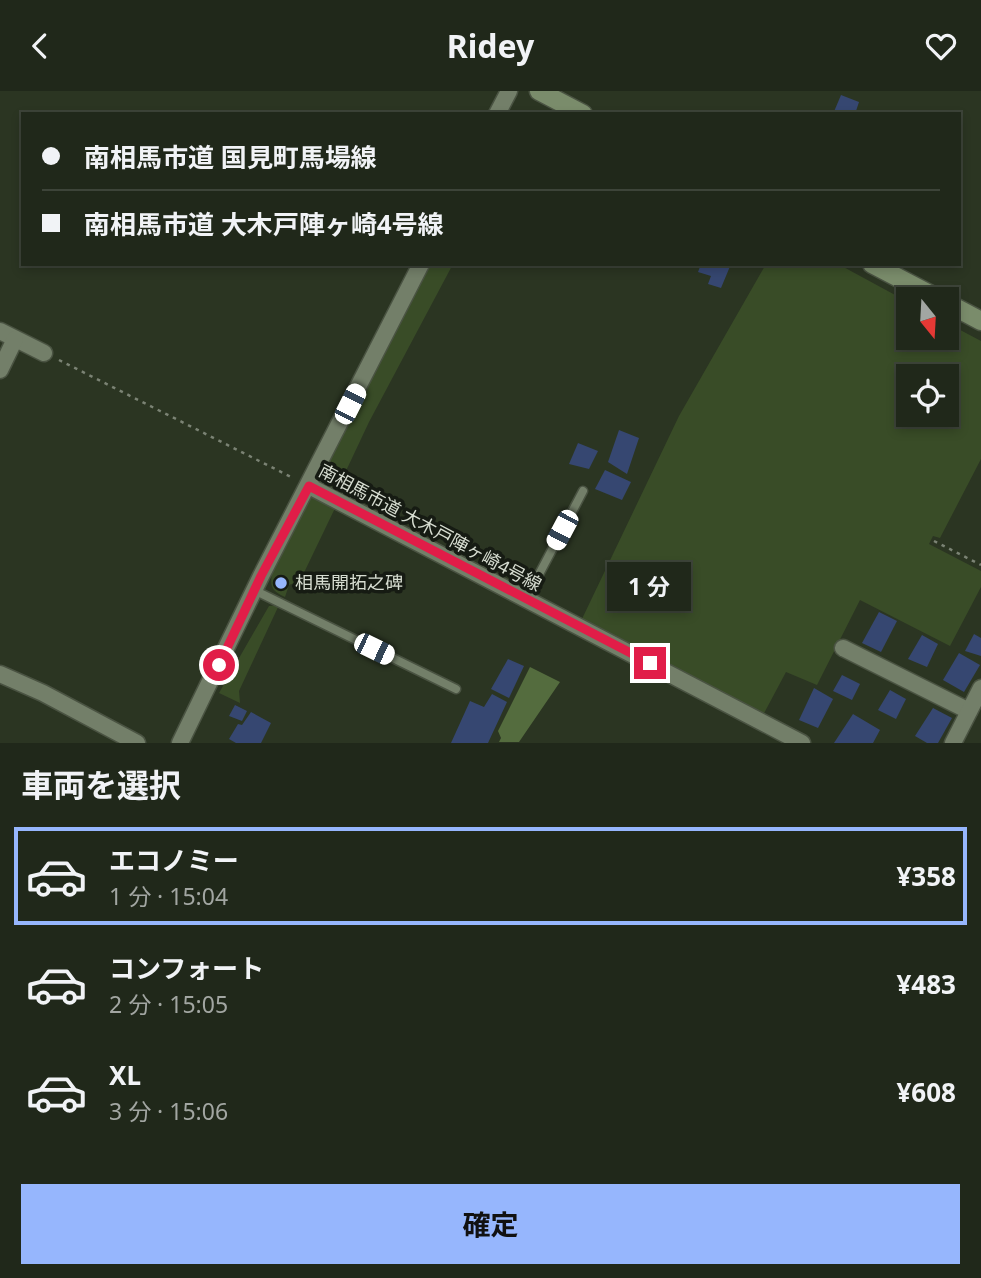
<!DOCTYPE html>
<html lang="ja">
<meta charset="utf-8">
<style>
:root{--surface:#20281a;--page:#283023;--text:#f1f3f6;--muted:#a2a6a2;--line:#3d4439;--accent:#96b6fd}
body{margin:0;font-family:"Noto Sans","Noto Sans JP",sans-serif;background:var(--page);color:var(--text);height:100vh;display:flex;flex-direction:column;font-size:26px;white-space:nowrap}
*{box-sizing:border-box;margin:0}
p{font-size:23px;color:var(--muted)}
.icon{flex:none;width:38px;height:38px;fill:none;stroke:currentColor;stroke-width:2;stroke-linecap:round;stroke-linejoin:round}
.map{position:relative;height:652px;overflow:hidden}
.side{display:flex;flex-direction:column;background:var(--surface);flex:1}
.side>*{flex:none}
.hud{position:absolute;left:21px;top:21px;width:940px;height:154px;border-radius:0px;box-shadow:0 4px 10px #0003,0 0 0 2px var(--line);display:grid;align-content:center;height:154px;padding:0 21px;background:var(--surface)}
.needle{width:46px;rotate:162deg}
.controls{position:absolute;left:896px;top:196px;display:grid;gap:14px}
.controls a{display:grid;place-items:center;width:63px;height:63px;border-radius:0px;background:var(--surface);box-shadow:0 4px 10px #0003,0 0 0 2px var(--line);font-size:35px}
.end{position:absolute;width:32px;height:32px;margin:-16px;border:9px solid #e11d48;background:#fff;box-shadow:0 0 0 4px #fff}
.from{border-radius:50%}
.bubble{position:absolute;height:49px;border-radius:0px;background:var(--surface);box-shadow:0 4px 10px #0003,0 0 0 2px var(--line);font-size:23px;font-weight:700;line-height:49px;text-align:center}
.car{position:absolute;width:21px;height:42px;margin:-21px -10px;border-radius:9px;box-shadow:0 0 5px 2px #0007;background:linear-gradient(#fff 24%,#345 0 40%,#fff 0 76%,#345 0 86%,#fff 0)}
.hud b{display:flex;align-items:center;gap:24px;height:66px;font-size:26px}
.hud b+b{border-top:2px solid var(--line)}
.hud i{width:18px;height:18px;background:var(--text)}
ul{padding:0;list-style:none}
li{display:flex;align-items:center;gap:21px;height:98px;margin:0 14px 10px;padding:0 7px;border:4px solid transparent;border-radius:0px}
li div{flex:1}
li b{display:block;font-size:26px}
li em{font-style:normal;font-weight:700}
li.on{border-color:var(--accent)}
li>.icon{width:63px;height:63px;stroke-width:1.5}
h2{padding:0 21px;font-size:32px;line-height:84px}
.button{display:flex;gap:14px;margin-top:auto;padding:14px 21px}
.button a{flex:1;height:80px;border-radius:0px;background:var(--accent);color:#111;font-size:28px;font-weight:700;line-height:80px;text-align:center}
header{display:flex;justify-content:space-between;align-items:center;height:91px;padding:0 21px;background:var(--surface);font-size:32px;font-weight:700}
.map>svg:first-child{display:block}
.green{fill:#394c27;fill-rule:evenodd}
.forest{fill:#546c3e}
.building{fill:#364771}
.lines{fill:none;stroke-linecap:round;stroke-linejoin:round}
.lane-casing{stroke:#4a5342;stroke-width:11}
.street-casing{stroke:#4a5342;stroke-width:19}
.secondary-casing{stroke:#4a5342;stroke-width:21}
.path{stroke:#7b8374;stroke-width:2.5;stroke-dasharray:3.5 5;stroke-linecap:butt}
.lane{stroke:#737f69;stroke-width:8}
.street{stroke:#737f69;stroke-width:16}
.secondary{stroke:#7a8c6b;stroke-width:18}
.route{stroke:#e11d48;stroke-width:9}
.poi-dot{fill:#96b6fd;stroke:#161b13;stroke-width:2.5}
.labels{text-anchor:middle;stroke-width:7;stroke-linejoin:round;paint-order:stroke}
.street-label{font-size:18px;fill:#d7ddd1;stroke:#161b13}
.poi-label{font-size:18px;fill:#d7ddd1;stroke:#161b13;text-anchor:start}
</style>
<header><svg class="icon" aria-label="back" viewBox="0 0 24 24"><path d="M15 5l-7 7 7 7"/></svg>Ridey<svg class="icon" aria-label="heart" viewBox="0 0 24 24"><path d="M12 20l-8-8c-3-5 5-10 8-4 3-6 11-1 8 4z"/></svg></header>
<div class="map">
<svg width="981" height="652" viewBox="0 0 981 652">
<rect width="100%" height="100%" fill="#2b3522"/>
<g class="green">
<polygon points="429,173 453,173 369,331 345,382 338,402 320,395 319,391"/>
<path d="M766 173H838L908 211V247H947V232L981 250V368L940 447 933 445 929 453 981 480V496L950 555 860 509 817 594 786 581 762 626 581 530 679 325ZM908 285H947V324H908Z"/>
<path d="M317 403 337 413 300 490 289 494 285 506C271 499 270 496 272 481L310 406Z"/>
<polygon points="279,514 239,600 240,612 219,602 269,515"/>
</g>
<polygon class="forest" points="530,576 560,591 519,651 499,651 501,647 498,640"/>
<g class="building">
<polygon points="841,4 859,11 855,23 833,23"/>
<polygon points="701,173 731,173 721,197 708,193 711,185 698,181"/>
<polygon points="619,339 639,347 627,383 608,371"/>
<polygon points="578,352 598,360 589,378 569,373"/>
<polygon points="605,379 631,391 622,409 595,398"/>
<polygon points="879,521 897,530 881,561 862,552"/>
<polygon points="974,543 981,547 981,565 965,560"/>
<polygon points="922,544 938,553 927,576 908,568"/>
<polygon points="959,562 980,574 964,601 943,589"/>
<polygon points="508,568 524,575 509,607 491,598"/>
<polygon points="842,584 860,593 852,609 833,600"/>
<polygon points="814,597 833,608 818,637 799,629"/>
<polygon points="890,599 906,608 896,628 878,619"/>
<polygon points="492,603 507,611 488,652 451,652 470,610 484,616"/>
<polygon points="235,614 247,620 242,630 229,625"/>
<polygon points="933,617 952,627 938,652 927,652 915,645"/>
<polygon points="251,621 271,632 261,652 236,652 229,648 238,633 242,634"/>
<polygon points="853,623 880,639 873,652 834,652"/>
</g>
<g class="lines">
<defs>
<g id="lane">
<polyline points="254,499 456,598"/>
<polyline points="526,508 583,400"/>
</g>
<g id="street">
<polyline points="497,23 509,0"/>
<polyline points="0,240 44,262"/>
<polyline points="0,279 15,248"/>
<polyline points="309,395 802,652"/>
<polyline points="843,557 969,620"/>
<polyline points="0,583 43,602 137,652"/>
<polyline points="180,652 261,485 421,173"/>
<polyline points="953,652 981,597"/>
</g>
<g id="secondary">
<polyline points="539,0 583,23"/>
<polyline points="872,173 939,208"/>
<polyline points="947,212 981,230"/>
</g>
</defs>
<use href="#lane" class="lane-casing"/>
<use href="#street" class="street-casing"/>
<use href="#secondary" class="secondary-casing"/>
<g class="path">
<polyline points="59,269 293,387"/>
<polyline points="934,450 981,474"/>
</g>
<use href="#lane" class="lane"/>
<use href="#street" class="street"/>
<use href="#secondary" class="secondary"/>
</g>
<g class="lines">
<polyline class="route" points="219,574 261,485 309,395 650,572"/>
</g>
<circle class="poi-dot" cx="281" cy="492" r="7"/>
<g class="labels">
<g class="street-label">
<text transform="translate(430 437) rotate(28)" y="6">南相馬市道 大木戸陣ヶ崎4号線</text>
</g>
<g class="poi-label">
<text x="295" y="498">相馬開拓之碑</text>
</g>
</g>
</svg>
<div class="controls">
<a><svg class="needle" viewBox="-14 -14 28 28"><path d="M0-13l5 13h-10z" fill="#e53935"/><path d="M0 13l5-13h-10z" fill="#a2a6a2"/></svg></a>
<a><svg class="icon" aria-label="locate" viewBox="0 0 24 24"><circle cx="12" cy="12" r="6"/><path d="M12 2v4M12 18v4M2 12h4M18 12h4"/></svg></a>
</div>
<i class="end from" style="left:219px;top:574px"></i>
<i class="end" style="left:650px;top:572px"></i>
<div class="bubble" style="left:607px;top:471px;width:84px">1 分</div>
<i class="car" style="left:350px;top:313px;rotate:27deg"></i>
<i class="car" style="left:562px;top:439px;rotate:208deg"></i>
<i class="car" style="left:374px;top:558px;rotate:116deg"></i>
<div class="hud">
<b><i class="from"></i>南相馬市道 国見町馬場線</b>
<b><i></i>南相馬市道 大木戸陣ヶ崎4号線</b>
</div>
</div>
<section class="side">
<h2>車両を選択</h2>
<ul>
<li class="on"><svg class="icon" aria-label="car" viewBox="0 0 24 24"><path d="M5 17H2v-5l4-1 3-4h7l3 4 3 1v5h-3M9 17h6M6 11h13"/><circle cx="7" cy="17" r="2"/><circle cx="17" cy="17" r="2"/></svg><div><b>エコノミー</b><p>1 分 · 15:04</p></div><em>¥358</em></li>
<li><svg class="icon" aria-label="car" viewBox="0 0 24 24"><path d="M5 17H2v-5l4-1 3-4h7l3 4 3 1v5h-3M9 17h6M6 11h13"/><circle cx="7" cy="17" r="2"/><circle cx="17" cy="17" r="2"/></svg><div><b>コンフォート</b><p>2 分 · 15:05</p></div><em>¥483</em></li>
<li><svg class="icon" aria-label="car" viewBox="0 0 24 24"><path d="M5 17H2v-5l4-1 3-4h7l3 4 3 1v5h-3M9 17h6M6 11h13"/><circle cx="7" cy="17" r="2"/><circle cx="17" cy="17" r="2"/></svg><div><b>XL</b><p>3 分 · 15:06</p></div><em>¥608</em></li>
</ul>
<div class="button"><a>確定</a></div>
</section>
